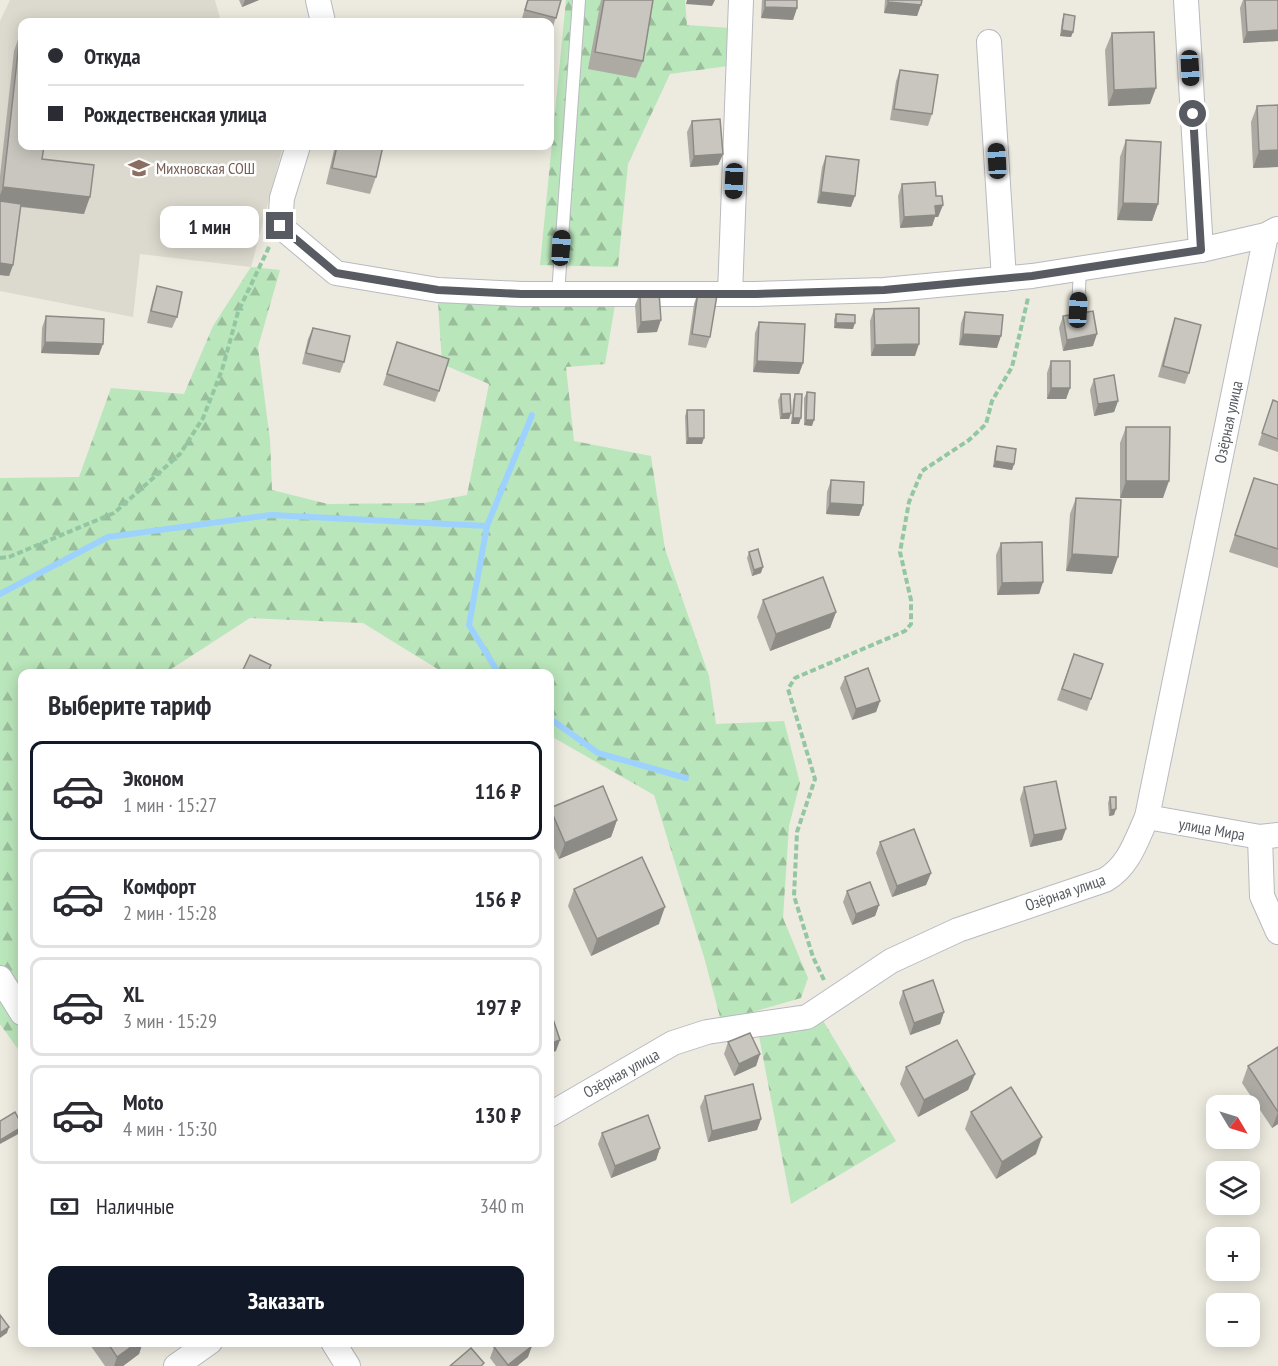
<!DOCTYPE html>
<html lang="ru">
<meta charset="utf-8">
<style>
:root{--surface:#fff;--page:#f2f2f3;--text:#2b2b33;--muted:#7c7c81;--line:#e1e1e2;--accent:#111827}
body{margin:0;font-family:"PT Sans Narrow",sans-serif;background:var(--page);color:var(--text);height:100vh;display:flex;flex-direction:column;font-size:22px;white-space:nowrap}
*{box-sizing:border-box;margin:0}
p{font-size:20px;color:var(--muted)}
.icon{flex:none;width:33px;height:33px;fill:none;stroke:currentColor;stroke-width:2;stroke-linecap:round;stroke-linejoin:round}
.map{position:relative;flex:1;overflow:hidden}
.side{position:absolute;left:18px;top:669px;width:536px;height:678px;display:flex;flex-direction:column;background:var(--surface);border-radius:12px;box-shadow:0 3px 15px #0003}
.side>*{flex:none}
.banner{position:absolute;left:18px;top:18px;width:536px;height:132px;border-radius:12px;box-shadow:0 3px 15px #0003;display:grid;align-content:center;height:132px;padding:0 30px;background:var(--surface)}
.needle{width:39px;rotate:128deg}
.fabs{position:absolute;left:1206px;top:1095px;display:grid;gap:12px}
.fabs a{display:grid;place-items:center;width:54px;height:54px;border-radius:12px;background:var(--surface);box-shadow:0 3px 15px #0003;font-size:30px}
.end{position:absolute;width:27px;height:27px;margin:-14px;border:8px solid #585c62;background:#fff;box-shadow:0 0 0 3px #fff}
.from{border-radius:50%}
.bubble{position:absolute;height:42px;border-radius:12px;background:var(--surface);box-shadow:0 3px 15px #0003;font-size:20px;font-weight:700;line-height:42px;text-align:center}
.car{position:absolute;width:18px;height:36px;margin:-18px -9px;border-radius:8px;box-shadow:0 0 4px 2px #0007;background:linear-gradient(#222 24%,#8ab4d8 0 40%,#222 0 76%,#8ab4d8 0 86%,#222 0)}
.banner b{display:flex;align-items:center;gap:21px;height:57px;font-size:22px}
.banner b+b{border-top:2px solid var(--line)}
.banner i{width:15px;height:15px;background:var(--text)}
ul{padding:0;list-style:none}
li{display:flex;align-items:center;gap:18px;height:99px;margin:0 12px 9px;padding:0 18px;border:3px solid var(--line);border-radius:12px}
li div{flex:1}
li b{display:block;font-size:22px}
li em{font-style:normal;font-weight:700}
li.current{border-color:var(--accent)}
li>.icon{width:54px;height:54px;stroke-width:1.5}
h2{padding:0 30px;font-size:27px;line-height:72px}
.pay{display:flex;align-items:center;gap:15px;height:66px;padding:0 30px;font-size:22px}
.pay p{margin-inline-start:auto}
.action{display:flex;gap:12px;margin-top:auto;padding:12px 30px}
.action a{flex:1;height:69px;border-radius:12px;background:var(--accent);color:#fff;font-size:24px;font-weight:700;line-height:69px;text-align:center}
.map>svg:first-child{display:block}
.education{fill:#dcd9ce}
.forest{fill:url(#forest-firs)}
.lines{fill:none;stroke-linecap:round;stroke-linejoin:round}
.stream{stroke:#9dd2ff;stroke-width:6}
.lane-casing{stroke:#b8bac0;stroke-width:14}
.street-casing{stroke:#b8bac0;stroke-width:26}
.path{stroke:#93c7a2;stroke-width:4;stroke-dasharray:6 3;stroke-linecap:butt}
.lane{stroke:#fff;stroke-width:12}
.street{stroke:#fff;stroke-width:24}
.wall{fill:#adaaa4}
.shaded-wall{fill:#8d8b86}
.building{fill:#c9c6bf;stroke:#8d8b86;stroke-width:1.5}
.route{stroke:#585c62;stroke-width:8}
.labels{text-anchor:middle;stroke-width:5;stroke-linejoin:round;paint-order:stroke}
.education-label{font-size:16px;fill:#785e54;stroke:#fff;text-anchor:start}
.street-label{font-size:16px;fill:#585c62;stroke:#fff}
</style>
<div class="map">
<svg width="1278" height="1366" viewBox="0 0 1278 1366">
<defs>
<pattern id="forest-firs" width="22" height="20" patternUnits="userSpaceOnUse" patternTransform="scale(1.5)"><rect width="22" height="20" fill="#bae6bb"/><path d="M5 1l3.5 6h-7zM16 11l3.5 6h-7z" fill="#9abe9b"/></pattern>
</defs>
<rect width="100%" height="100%" fill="#edeadf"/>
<polygon class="education" points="10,0 215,0 221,22 22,22 22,146 283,146 251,267 140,254 133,317 0,291 0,21"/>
<g class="forest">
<polygon points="566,0 685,0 687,25 730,28 728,66 670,74 628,164 618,267 540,265"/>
<polygon points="251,267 280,270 258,347 270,440 272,490 328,504 424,503 467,495 489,384 442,364 438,302 616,299 605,364 566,367 574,441 651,456 665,549 709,676 716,724 784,721 800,783 789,826 783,918 808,978 801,998 721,1021 704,957 654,795 549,735 549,674 444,673 363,623 250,618 165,673 22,674 22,1055 0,1024 0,478 79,477 111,388 184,394 213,326"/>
<polygon points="822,1019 896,1141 791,1204 758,1031"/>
</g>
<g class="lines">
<g class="stream">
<polyline points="487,526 469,625 499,674"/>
<polyline points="0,594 108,537 271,515 487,526 532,415"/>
<polyline points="549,718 598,753 686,778"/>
</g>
<defs>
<g id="lane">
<polyline points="558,294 579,0"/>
<polyline points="1078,310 1080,269"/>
</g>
<g id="street">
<polyline points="318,0 323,22"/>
<polyline points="1186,0 1201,250"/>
<polyline points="989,42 1004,279"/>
<polyline points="298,146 282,198 280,226 336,273 438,290 521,294 755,294 884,290 1032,276 1201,250 1266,235 1277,229"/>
<polyline points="730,294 741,0"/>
<polyline points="1147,817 1260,837 1278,835"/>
<polyline points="1260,837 1262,896 1278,932"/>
<polyline points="0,978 22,1013"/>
<path d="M549 1115 673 1043 707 1032 807 1017 891 961 958 930 1105 880C1129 866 1136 841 1147 817L1266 235"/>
<polyline points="333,1342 348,1366"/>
<polyline points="176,1366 210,1342"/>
</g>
</defs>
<use href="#lane" class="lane-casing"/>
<use href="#street" class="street-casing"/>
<g class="path">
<polyline points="0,558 9,557 114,513 180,454 203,418 222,370 238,312 270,245"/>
<polyline points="824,980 813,957 794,896 797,832 815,779 788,689 795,678 905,631 911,624 911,600 900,552 909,502 922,471 969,440 986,424 992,401 1012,367 1028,298"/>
</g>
<use href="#lane" class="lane"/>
<use href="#street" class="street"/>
</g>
<g class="wall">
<polygon points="239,0 259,0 242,7"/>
<polygon points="527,0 561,0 552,30 549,29 549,22 521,22"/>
<polygon points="601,0 653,0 643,61 636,78 588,69"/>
<polygon points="762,0 797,0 797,8 793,20 761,18"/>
<polygon points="885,0 922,0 917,16 884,13"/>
<polygon points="1243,0 1278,0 1278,41 1243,43 1240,8"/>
<polygon points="1064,14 1073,32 1071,37 1060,36 1062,20"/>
<polygon points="1112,33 1150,104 1108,106 1105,50"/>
<polygon points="20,34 42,159 84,214 20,207 13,265 9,276 0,275 0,176 14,51"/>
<polygon points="900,70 932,114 928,126 890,120 896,81"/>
<polygon points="1278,105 1278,167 1253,168 1251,122 1257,106"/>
<polygon points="692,121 723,154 718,165 690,167 687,132"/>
<polygon points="1126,140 1158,204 1152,221 1117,220 1120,157"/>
<polygon points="335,146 383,146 376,177 370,194 326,184"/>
<polygon points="826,156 851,207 817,203 822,167"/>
<polygon points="902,184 936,196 943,205 938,217 935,217 932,226 900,228 898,196"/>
<polygon points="157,286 177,317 172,328 147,323 153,298"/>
<polygon points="698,292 710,337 706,348 688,345 694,304"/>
<polygon points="640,293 657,332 637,333 635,305"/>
<polygon points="874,309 915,356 871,356 870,321"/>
<polygon points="965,312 997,348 959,345 961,323"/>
<polygon points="836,314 853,329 834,328 834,320"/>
<polygon points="46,316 99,355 41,353 42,328"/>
<polygon points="1063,316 1093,346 1063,351 1059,328"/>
<polygon points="1175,318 1189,373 1185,384 1158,377 1171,330"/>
<polygon points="759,322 803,363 799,374 753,372 755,333"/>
<polygon points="313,328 344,362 340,373 302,364 308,339"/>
<polygon points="393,354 439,391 435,402 383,385"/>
<polygon points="1051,361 1070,388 1066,399 1047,399 1047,373"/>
<polygon points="1094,379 1118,401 1114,412 1094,416 1090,390"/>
<polygon points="807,392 812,426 804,425 804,398"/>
<polygon points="781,394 791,413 789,419 780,419 778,400"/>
<polygon points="795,394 799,424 791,424 793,400"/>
<polygon points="1273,400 1278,402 1278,452 1258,445"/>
<polygon points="687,410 702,444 686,444 685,416"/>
<polygon points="1126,427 1163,498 1120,498 1120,443"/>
<polygon points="997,446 1014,464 1012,470 993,467 995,452"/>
<polygon points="1254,478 1278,485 1278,568 1229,552"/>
<polygon points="831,480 863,505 859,516 826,514 827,492"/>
<polygon points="1076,498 1112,574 1066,571 1070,514"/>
<polygon points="1001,543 1043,582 1039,594 997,595 996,555"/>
<polygon points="749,552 761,573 752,576 747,558"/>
<polygon points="763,600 836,612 830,628 770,651 757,617"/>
<polygon points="1074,654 1103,664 1087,711 1057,700"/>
<polygon points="845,677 880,701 876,712 852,720 840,688"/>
<polygon points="1024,787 1062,840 1030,847 1020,799"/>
<polygon points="1110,797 1114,815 1109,816 1108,803"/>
<polygon points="550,808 617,820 611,837 559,859 549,837 549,812"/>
<polygon points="880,842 931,873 926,885 892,897 876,853"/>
<polygon points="574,889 659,924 591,956 568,906"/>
<polygon points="847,891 879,905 875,916 852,925 843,902"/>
<polygon points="903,991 944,1012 940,1024 910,1035 899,1003"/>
<polygon points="728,1042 760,1054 756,1066 734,1076 724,1054"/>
<polygon points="1278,1047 1278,1124 1272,1128 1242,1083 1248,1066"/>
<polygon points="906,1067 975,1074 968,1090 918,1117 900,1084"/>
<polygon points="705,1096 761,1119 757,1130 708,1142 700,1107"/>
<polygon points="971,1112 1036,1154 996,1179 965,1129"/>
<polygon points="602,1133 660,1148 656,1160 611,1178 598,1144"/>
<polygon points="88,1342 143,1342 139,1354 123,1366 105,1366"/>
<polygon points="494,1347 528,1357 517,1366 496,1366 490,1358"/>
</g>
<g class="shaded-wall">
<polygon points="245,0 259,0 242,7"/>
<polygon points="687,0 715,0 712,6 686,4"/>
<polygon points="888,2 921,5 917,16 884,13"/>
<polygon points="765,7 797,8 793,20 761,18"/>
<polygon points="1062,30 1073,32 1071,37 1060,36"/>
<polygon points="1278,30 1278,41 1243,43 1247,32"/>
<polygon points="1156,88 1150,104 1108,106 1114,90"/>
<polygon points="1278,150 1278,167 1253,168 1259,151"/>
<polygon points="723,154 718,165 690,167 694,156"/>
<polygon points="3,187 90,197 84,214 0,204 0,195"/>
<polygon points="821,192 855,196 851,207 817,203"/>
<polygon points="1123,203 1158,204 1152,221 1117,220"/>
<polygon points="943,205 938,217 935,217 932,226 900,228 904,217 935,206"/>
<polygon points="0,263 13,265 9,276 0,275"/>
<polygon points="661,320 657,332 637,333 641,322"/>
<polygon points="836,323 855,323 853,329 834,328"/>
<polygon points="963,334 1001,336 997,348 959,345"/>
<polygon points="1097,334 1093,346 1063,351 1067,340"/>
<polygon points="45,342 103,344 99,355 41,353"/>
<polygon points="919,344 915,356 871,356 875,345"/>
<polygon points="757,361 803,363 799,374 753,372"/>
<polygon points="1051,388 1070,388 1066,399 1047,399"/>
<polygon points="1118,401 1114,412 1094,416 1098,404"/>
<polygon points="791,413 789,419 780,419 782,414"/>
<polygon points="793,418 801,418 799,424 791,424"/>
<polygon points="806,420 814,420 812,426 804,425"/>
<polygon points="688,438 704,438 702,444 686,444"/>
<polygon points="995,461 1014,464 1012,470 993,467"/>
<polygon points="1126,481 1169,481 1163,498 1120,498"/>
<polygon points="830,503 863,505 859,516 826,514"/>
<polygon points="1072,554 1118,557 1112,574 1066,571"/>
<polygon points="763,567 761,573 752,576 754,570"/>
<polygon points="1043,582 1039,594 997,595 1002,583"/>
<polygon points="836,612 830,628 770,651 776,634"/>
<polygon points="880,701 876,712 852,720 856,709"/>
<polygon points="1116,809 1114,815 1109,816 1111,810"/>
<polygon points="617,820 611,837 559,859 565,843"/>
<polygon points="1066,829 1062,840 1030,847 1034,835"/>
<polygon points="931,873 926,885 892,897 897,886"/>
<polygon points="879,905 875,916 852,925 856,914"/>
<polygon points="665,907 659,924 591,956 597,939"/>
<polygon points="944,1012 940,1024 910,1035 914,1023"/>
<polygon points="560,1040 556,1051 549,1054 549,1044"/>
<polygon points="760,1054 756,1066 734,1076 739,1064"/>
<polygon points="975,1074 968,1090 918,1117 924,1100"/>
<polygon points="1278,1112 1278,1124 1272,1128"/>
<polygon points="761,1119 757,1130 708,1142 712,1131"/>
<polygon points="22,1127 22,1132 0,1144 0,1140"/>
<polygon points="1042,1137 1036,1154 996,1179 1002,1162"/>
<polygon points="660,1148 656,1160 611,1178 615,1166"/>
<polygon points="9,1327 7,1333 0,1338 0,1333"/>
<polygon points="138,1342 143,1342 139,1354 123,1366 114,1366 117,1357"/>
<polygon points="532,1346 528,1357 517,1366 507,1366"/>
</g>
<g class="building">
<polygon points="528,0 561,0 556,18 525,10"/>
<polygon points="604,0 653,0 643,61 595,52"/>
<polygon points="765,0 797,0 797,8 765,7"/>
<polygon points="888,0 922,0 921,5 888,2"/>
<polygon points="1245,0 1278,0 1278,30 1247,32"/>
<polygon points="1064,14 1075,16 1073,32 1062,30"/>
<polygon points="1154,32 1156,88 1114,90 1112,33"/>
<polygon points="20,34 22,35 22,146 44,146 42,159 94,165 90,197 3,187"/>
<polygon points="549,40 553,41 549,59"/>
<polygon points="900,70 938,75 932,114 894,109"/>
<polygon points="549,94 552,94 549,105"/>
<polygon points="1278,105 1278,150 1259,151 1257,106"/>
<polygon points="720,119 723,154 694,156 692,121"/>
<polygon points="1126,140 1161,142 1158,204 1123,203"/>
<polygon points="337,146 383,146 376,177 332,168"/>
<polygon points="826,156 859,160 855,196 821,192"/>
<polygon points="935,182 936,196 942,196 943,205 935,206 936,215 904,217 902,184"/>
<polygon points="0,201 21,204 13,265 0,263"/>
<polygon points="157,286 182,292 177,317 151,311"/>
<polygon points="659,292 661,320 641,322 640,293"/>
<polygon points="698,292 717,295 710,337 692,334"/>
<polygon points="919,308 919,344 875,345 874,309"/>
<polygon points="1093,311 1097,334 1067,340 1063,316"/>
<polygon points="965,312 1003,315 1001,336 963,334"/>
<polygon points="836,314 855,315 855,323 836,323"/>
<polygon points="46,316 104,319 103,344 45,342"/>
<polygon points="1175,318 1201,325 1189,373 1163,366"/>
<polygon points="759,322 805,324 803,363 757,361"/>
<polygon points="313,328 350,336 344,362 306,353"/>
<polygon points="397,342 449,359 439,391 387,374"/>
<rect x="1051" y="361" width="19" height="27"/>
<polygon points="1114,375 1118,401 1098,404 1094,379"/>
<polygon points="807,392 815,393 814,420 806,420"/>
<polygon points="781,394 790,394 791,413 782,414"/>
<polygon points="795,394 802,394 801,418 793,418"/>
<polygon points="1273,400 1278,402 1278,439 1262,433"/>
<polygon points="687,410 704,410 704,438 688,438"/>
<polygon points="1126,427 1170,427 1169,481 1126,481"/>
<polygon points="997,446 1016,449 1014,464 995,461"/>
<polygon points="1254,478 1278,485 1278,549 1235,535"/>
<polygon points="831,480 864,482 863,505 830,503"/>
<polygon points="1076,498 1121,500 1118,557 1072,554"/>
<polygon points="1042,542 1043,582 1002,583 1001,543"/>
<polygon points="758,549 763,567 754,570 749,552"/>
<polygon points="823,577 836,612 776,634 763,600"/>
<polygon points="1074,654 1103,664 1091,699 1062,689"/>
<polygon points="250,655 271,665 267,674 241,674"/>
<polygon points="868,668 880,701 856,709 845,677"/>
<polygon points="1056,781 1066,829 1034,835 1024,787"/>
<polygon points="603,786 617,820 565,843 550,808"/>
<polygon points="1110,797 1116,797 1116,809 1111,810"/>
<polygon points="914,829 931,873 897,886 880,842"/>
<polygon points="642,857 665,907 597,939 574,889"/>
<polygon points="870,882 879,905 856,914 847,891"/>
<polygon points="933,980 944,1012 914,1023 903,991"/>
<polygon points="549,1007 560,1040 549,1044"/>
<polygon points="750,1033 760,1054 739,1064 728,1042"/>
<polygon points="957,1040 975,1074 924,1100 906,1067"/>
<polygon points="1278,1047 1278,1112 1248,1066"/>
<polygon points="753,1084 761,1119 712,1131 705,1096"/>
<polygon points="1011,1087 1042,1137 1002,1162 971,1112"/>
<polygon points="15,1112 22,1125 22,1127 0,1140 0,1121"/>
<polygon points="648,1115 660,1148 615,1166 602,1133"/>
<polygon points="0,1315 9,1327 0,1333"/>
<polygon points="107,1342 138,1342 117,1357"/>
<polygon points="499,1342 529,1342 532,1346 508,1365 494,1347"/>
<polygon points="471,1348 484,1363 481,1366 450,1366"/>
</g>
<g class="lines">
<polyline class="route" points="280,226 336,273 438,290 521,294 755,294 884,290 1032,276 1201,250 1193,114"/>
</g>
<defs>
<symbol id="school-bare" viewBox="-9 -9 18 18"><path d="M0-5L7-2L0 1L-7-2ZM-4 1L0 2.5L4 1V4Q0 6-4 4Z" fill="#8d6e63" stroke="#fff" stroke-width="2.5" paint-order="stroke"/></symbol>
</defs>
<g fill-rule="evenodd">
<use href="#school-bare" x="124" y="153" width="30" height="30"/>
</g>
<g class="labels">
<g class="education-label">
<text x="156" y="174">Михновская СОШ</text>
</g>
<g class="street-label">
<text transform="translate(1228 422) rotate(-78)" y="6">Озёрная улица</text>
<text transform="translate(1212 829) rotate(10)" y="6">улица Мира</text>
<text transform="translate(1065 892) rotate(-19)" y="6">Озёрная улица</text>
<text transform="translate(621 1073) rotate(-29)" y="6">Озёрная улица</text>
</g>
</g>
</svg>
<div class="fabs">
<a><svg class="needle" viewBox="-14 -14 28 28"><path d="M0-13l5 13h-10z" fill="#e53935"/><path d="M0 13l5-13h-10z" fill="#7c7c81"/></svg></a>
<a><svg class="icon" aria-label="layers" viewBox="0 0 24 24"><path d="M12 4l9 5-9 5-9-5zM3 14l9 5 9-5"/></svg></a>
<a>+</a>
<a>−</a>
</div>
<i class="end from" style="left:1193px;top:114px"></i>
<i class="end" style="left:280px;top:226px"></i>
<div class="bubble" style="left:160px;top:206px;width:99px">1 мин</div>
<i class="car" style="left:1190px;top:68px;rotate:177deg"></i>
<i class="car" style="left:997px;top:161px;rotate:357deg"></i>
<i class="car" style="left:734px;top:181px;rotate:182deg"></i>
<i class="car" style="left:561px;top:248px;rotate:4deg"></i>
<i class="car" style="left:1078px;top:310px;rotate:3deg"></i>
<div class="banner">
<b><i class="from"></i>Откуда</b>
<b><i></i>Рождественская улица</b>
</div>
<section class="side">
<h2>Выберите тариф</h2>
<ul>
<li class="current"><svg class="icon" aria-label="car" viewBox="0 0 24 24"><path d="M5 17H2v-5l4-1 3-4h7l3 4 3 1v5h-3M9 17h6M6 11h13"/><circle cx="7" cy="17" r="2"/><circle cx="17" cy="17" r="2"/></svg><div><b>Эконом</b><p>1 мин · 15:27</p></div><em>116 ₽</em></li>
<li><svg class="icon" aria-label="car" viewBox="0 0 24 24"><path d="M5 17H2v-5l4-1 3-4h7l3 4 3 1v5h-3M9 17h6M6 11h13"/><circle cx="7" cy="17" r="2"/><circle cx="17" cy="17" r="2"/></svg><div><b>Комфорт</b><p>2 мин · 15:28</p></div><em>156 ₽</em></li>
<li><svg class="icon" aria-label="car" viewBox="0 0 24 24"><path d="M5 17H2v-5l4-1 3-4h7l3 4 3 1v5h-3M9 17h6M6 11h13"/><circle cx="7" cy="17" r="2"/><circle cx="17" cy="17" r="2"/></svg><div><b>XL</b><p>3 мин · 15:29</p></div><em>197 ₽</em></li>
<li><svg class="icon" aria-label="car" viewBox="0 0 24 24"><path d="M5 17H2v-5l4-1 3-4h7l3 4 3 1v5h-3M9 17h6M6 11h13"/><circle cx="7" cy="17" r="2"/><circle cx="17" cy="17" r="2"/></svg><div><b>Moto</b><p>4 мин · 15:30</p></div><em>130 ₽</em></li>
</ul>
<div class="pay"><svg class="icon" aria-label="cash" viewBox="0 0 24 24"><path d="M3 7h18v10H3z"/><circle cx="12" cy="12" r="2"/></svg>Наличные<p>340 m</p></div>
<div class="action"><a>Заказать</a></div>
</section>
</div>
